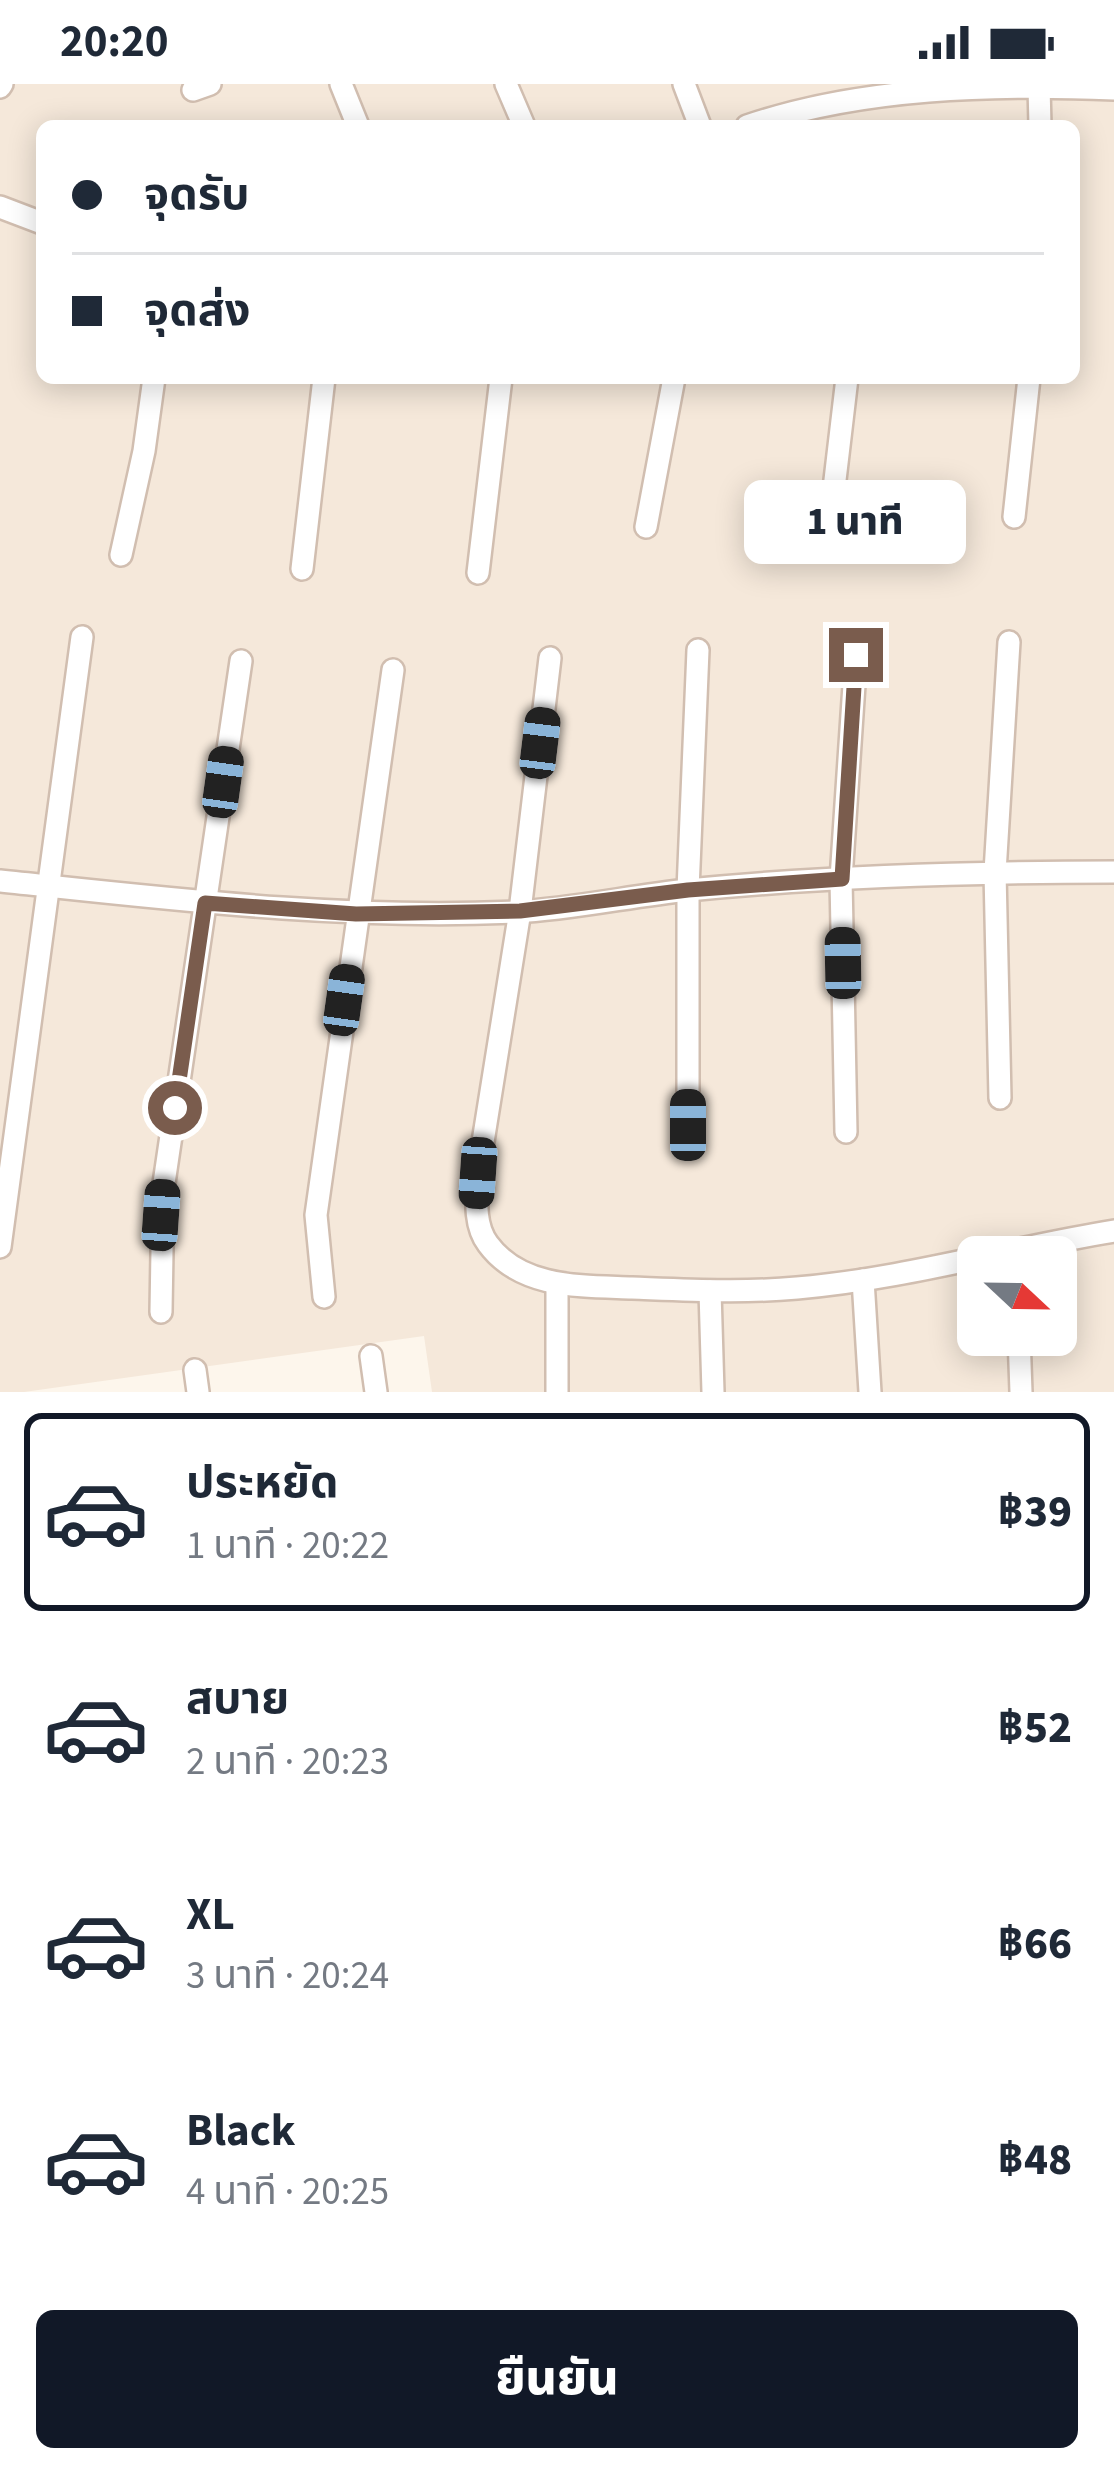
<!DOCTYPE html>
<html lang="th">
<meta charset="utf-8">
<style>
:root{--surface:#fff;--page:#f6f6f7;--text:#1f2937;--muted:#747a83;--line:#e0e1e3;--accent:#111827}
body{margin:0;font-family:"Source Sans 3","Noto Sans Thai",sans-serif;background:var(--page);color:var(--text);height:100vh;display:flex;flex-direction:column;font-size:45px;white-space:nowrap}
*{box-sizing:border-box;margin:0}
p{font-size:39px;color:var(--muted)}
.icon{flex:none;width:66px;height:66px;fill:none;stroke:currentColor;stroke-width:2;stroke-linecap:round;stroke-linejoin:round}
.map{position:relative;height:1308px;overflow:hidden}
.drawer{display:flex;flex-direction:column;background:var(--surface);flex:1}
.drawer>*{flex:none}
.hud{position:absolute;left:36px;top:36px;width:1044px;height:264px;border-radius:18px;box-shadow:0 6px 30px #0003;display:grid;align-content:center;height:264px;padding:0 36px;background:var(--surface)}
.needle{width:78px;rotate:112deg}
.fabs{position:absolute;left:957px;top:1152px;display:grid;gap:24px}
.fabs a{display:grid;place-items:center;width:120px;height:120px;border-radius:18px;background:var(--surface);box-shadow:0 6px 30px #0003;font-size:60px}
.end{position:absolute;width:54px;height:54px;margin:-27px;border:15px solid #7a5c4d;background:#fff;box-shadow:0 0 0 6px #fff}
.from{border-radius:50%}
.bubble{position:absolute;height:84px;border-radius:18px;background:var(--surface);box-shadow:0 6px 30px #0003;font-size:39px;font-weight:800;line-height:84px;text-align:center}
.car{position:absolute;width:36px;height:72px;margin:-36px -18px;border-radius:15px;box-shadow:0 0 9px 3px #0007;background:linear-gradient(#222 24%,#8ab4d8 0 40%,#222 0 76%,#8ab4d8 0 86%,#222 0)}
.hud b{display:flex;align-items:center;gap:42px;height:114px;font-size:45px}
.hud b+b{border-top:3px solid var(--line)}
.hud i{width:30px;height:30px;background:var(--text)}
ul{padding:21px 0 0;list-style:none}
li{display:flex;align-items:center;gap:36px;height:198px;margin:0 24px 18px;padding:0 12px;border:6px solid transparent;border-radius:18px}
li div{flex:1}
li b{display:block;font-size:45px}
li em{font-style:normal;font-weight:800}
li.active{border-color:var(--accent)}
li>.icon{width:108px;height:108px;stroke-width:1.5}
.action{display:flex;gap:24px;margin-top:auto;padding:24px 36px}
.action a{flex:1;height:138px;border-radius:18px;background:var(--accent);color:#fff;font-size:48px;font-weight:800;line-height:138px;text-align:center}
.status{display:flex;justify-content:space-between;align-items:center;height:84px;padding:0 60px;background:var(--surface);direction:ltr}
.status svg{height:33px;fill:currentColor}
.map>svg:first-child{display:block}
.residential{fill:#f5e8da;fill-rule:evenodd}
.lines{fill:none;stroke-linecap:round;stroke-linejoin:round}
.street-casing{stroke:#d1beb0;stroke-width:26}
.street{stroke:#fff;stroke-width:21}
.route{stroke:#7a5c4d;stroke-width:15}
</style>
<div class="status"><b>20:20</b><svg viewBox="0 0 49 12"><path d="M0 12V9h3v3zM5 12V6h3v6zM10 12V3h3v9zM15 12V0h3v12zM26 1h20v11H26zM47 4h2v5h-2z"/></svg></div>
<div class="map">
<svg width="1114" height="1308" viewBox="0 0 1114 1308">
<rect width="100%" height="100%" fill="#fdf6ec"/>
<path class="residential" d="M0 0H1114V1308H432L424 1252 24 1308H0ZM42 42H1074V294H42ZM978 1173H1056V1251H978Z"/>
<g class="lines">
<defs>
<g id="street">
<polyline points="341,0 358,42"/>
<polyline points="506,0 524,42"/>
<polyline points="684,0 700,42"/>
<polyline points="1039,2 1040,42"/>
<polyline points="0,3 2,0"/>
<polyline points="193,6 210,0"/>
<path d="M747 42C862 3 994 0 1114 5"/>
<polyline points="0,123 42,139"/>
<polyline points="1014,433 1029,294"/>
<polyline points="646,443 674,294"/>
<polyline points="827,464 847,294"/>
<polyline points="121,471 144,367 154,294"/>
<polyline points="302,485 324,294"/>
<polyline points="478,489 501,294"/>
<path d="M550 574 520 827 478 1089C477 1112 473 1140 488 1160 521 1205 583 1202 632 1204 687 1206 743 1209 797 1204 904 1195 1009 1164 1114 1147"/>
<path d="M0 797C172 815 343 836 516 828 573 825 631 812 688 806 829 792 972 788 1114 788"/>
<polyline points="1000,1014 995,788 1009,558"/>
<polyline points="688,1041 688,806 698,566"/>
<polyline points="846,1048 841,795 856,571"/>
<polyline points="0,1163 82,553"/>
<polyline points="863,1196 870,1308"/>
<polyline points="557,1201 557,1308"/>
<polyline points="710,1207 713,1308"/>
<polyline points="324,1213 316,1131 393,586"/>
<polyline points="161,1228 163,1106 241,577"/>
<polyline points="1019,1251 1021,1308"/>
<polyline points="371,1272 376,1308"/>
<polyline points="195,1286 198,1308"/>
</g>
</defs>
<use href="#street" class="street-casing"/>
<use href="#street" class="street"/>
</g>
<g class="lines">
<polyline class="route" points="175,1024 205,819 356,830 520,827 688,806 842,795 856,571"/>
</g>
</svg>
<div class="fabs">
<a><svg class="needle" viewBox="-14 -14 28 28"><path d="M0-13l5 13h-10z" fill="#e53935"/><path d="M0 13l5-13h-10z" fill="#747a83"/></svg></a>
</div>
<i class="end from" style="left:175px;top:1024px"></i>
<i class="end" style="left:856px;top:571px"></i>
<div class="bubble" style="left:744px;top:396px;width:222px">1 นาที</div>
<i class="car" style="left:540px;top:659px;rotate:7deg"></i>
<i class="car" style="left:223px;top:698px;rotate:8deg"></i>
<i class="car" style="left:843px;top:879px;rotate:359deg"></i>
<i class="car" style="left:344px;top:916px;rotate:8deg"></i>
<i class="car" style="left:688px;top:1041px;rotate:0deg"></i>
<i class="car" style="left:478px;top:1089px;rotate:184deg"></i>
<i class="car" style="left:161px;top:1131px;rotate:4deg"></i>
<div class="hud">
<b><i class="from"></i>จุดรับ</b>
<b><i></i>จุดส่ง</b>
</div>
</div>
<section class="drawer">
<ul>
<li class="active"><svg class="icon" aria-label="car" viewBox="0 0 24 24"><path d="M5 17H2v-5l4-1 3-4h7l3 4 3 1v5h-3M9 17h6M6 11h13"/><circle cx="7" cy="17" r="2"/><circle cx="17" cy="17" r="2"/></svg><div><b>ประหยัด</b><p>1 นาที · 20:22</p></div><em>฿39</em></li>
<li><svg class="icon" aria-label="car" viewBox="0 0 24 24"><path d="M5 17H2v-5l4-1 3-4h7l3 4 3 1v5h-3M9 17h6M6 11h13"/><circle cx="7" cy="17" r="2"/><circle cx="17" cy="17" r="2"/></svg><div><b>สบาย</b><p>2 นาที · 20:23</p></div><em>฿52</em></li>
<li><svg class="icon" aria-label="car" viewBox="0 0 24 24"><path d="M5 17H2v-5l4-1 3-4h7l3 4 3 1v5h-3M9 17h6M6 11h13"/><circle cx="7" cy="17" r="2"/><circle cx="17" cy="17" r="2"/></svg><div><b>XL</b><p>3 นาที · 20:24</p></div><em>฿66</em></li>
<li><svg class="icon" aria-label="car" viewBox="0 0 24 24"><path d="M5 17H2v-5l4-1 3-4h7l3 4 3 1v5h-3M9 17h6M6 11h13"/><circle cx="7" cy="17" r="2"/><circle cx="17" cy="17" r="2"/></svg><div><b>Black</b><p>4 นาที · 20:25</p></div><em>฿48</em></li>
</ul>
<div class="action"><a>ยืนยัน</a></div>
</section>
